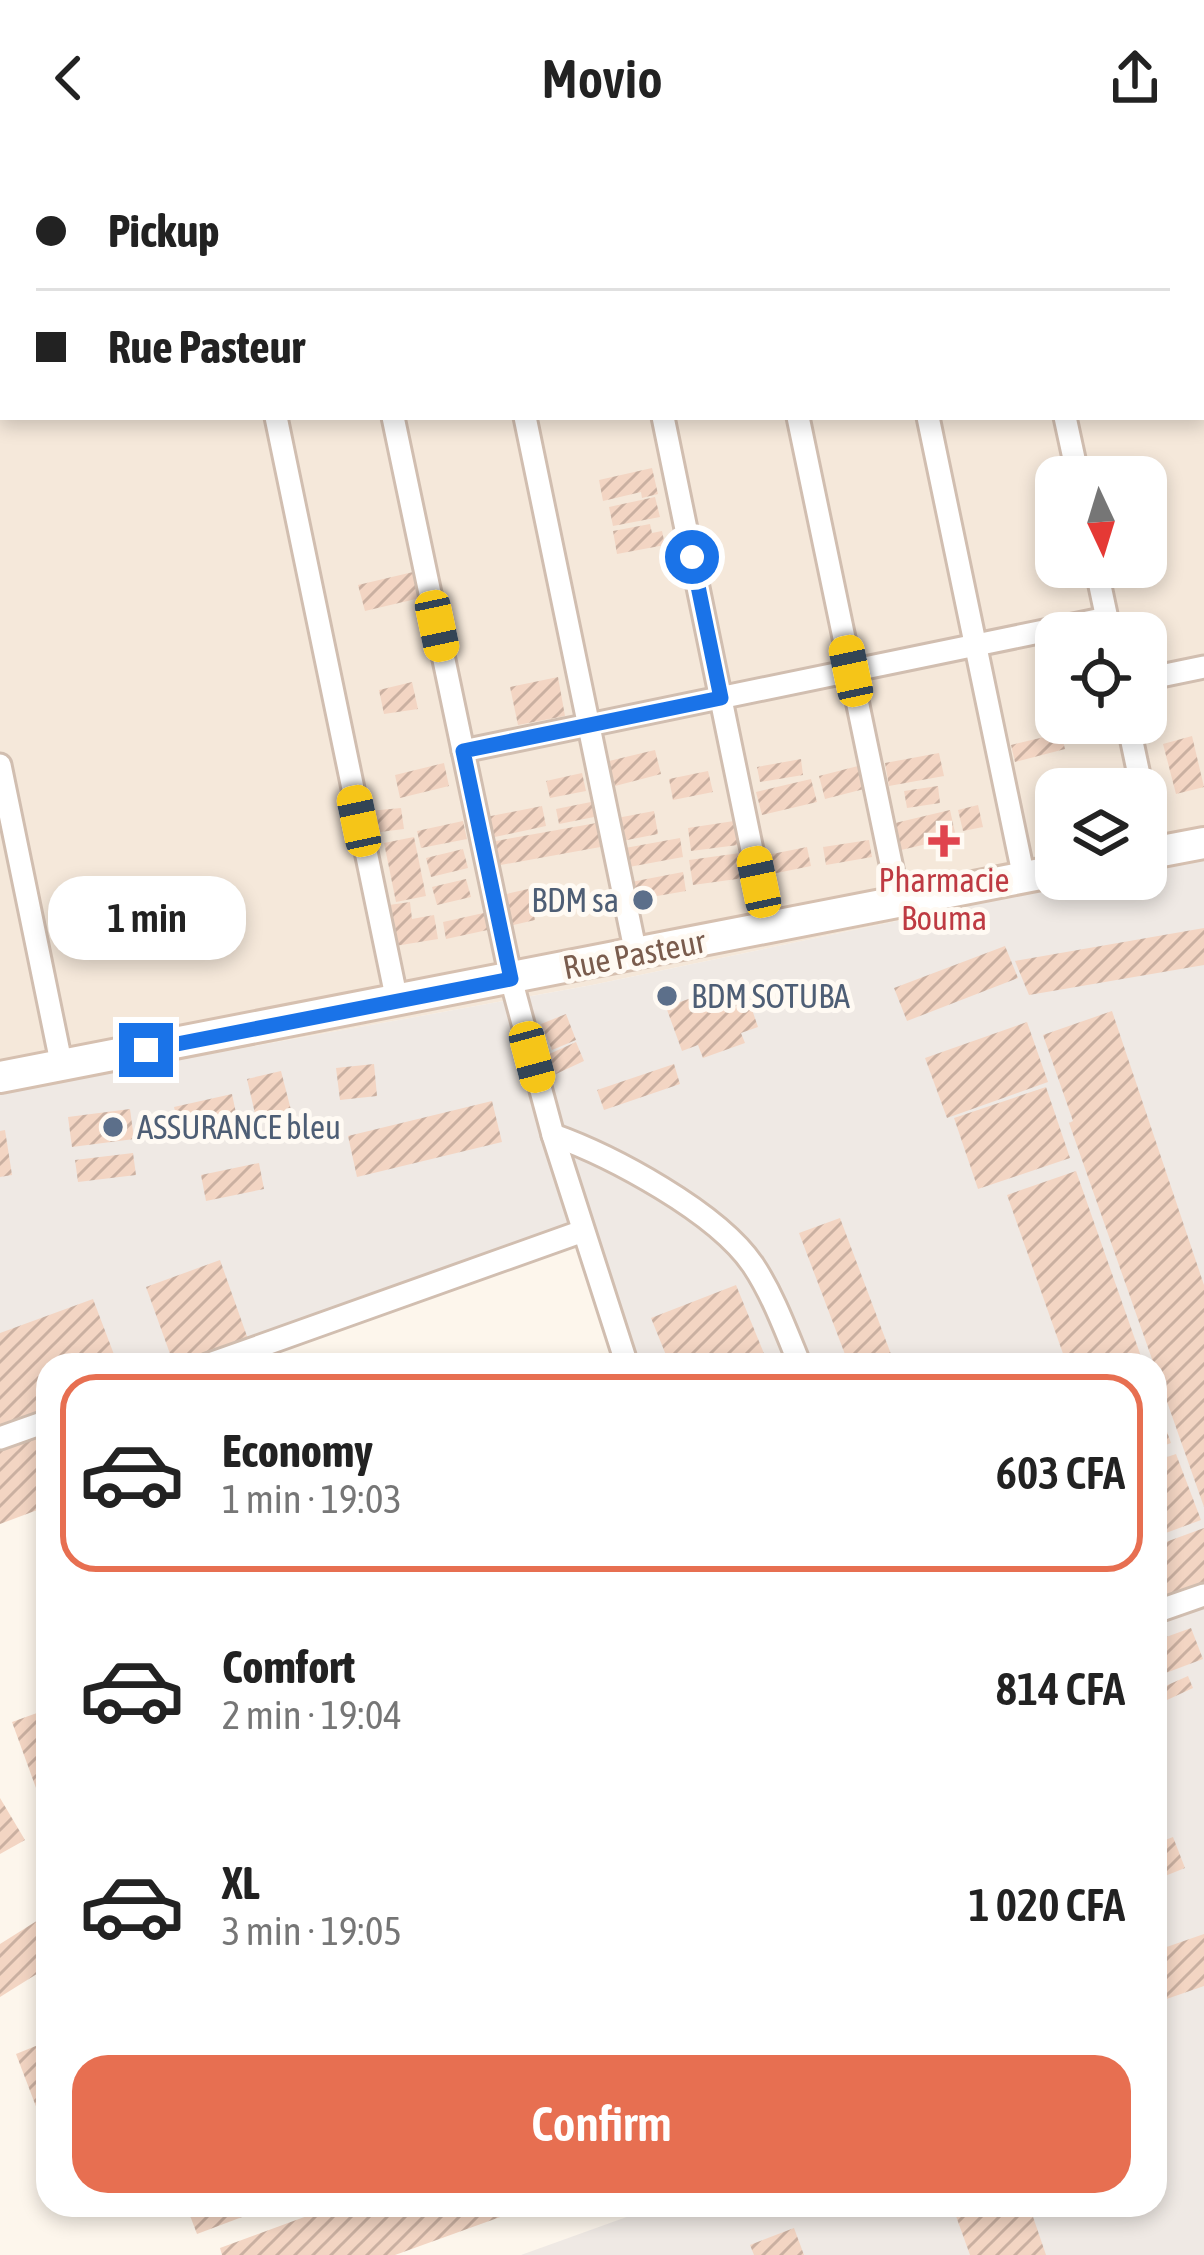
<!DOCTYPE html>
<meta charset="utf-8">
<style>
:root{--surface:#fff;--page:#f2f2f2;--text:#222;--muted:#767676;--line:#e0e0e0;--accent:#e76f51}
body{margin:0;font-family:"Asap Condensed",sans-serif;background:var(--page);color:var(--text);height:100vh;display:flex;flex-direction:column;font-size:45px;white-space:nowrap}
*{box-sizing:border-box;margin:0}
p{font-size:39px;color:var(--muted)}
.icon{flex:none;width:66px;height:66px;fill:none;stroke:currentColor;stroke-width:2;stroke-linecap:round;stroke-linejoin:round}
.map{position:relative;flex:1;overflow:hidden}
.drawer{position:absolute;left:36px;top:1197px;width:1131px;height:864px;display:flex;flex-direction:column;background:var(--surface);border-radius:36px;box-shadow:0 6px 18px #0003}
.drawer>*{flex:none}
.top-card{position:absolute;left:0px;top:0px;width:1206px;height:264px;box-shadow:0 6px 18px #0003;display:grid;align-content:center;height:264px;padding:0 36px;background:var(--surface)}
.needle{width:78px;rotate:176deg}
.tools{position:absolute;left:1035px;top:300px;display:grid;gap:24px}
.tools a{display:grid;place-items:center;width:132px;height:132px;border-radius:24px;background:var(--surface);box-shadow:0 6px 18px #0003;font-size:60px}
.end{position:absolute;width:54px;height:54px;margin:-27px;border:15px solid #1a73e8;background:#fff;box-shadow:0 0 0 6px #fff}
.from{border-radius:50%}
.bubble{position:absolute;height:84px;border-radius:36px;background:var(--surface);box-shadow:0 6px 18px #0003;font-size:39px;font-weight:600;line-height:84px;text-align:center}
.car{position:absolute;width:36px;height:72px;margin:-36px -18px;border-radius:15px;box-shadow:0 0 9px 3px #0007;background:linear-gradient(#f5c518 24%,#345 0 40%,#f5c518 0 76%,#345 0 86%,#f5c518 0)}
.top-card b{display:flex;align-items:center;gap:42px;height:114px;font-size:45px}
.top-card b+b{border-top:3px solid var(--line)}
.top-card i{width:30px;height:30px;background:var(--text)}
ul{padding:21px 0 0;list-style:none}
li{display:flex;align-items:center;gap:36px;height:198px;margin:0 24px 18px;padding:0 12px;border:6px solid transparent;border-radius:36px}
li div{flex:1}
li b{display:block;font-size:45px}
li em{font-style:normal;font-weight:600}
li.current{border-color:var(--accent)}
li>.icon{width:108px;height:108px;stroke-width:1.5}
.button{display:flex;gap:24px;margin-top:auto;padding:24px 36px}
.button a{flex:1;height:138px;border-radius:36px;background:var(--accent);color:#fff;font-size:48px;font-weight:600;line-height:138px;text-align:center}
header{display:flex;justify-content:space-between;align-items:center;height:156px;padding:0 36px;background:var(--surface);font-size:54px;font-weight:600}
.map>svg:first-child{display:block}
.residential{fill:#f5e8da;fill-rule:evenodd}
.industrial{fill:#efe9e4}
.building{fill:url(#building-hatch)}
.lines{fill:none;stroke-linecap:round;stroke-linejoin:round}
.minor-casing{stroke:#d1beb0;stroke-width:27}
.secondary-casing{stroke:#d6c0b0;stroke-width:36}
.minor{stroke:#fff;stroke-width:21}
.secondary{stroke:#fff;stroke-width:30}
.route{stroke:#1a73e8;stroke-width:15}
.health-dot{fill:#e0444e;stroke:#fffaf3;stroke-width:4.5}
.service-dot{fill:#5c6f8a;stroke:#fffaf3;stroke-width:4.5}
.labels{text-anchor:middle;stroke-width:10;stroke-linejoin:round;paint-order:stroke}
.health-label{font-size:33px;fill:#be3a42;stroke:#fffaf3}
.service-label{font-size:33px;fill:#4e5e75;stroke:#fffaf3;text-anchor:start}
.street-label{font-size:33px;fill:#7a5c4d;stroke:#fffaf3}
</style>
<header><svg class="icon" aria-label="back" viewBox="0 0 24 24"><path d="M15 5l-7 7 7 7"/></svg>Movio<svg class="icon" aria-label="share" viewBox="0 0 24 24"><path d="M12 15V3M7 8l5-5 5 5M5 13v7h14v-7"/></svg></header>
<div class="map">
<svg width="1204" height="2099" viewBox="0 0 1204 2099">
<defs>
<pattern id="building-hatch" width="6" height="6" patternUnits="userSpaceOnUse" patternTransform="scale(3)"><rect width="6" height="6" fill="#f3d5c3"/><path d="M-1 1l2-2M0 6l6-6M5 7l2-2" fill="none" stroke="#cab0a1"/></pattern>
</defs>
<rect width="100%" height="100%" fill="#fdf6ec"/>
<path class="residential" d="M0 0H1204V702L1146 713V633H1056V723H1097L592 829 0 936ZM3 3H1203V261H3ZM1056 321H1146V411H1056ZM1056 477H1146V567H1056Z"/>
<polygon class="industrial" points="1204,702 1204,2099 521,2099 660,2049 1155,2049 1155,1209 618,1209 575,1090 236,1209 48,1209 48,1275 0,1292 0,936 592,829 1097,723 1146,723 1146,713"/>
<g class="building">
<polygon points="652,312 658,338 642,342 641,336 603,345 599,324"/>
<polygon points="655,341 660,361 613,370 609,351"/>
<polygon points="650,368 652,377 662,375 665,389 617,398 613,375"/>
<polygon points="413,416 420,442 365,455 358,429"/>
<polygon points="558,521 565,560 518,569 510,531"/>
<polygon points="412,526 418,553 384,558 379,534"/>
<polygon points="1061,577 1065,593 1015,606 1011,589"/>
<polygon points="1192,580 1204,631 1176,638 1163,588"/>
<polygon points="655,594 661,618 615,630 609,605"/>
<polygon points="939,597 944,620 889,630 885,607"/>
<polygon points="801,603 803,619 760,626 757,611"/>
<polygon points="444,607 449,630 400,642 395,619"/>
<polygon points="858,610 864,633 825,643 819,620"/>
<polygon points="708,615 713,636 673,644 669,623"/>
<polygon points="582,617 586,635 550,642 546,625"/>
<polygon points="811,623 817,646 762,659 756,636"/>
<polygon points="938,630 940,647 907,652 904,635"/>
<polygon points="596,645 599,660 559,668 556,653"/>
<polygon points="978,649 983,671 963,675 958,654"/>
<polygon points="542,650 546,670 490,682 486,661"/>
<polygon points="401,652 404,673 372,677 369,655"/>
<polygon points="950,654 956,681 897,695 891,668"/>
<polygon points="654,655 658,678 622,685 617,662"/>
<polygon points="463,665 467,683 421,692 417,675"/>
<polygon points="734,665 738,689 691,695 688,672"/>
<polygon points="602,666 606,690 495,710 490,686"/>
<polygon points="414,681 426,740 396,746 384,687"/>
<polygon points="680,682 683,701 629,711 625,692"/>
<polygon points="869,684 872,701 826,709 823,691"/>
<polygon points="807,691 811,710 772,718 767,699"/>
<polygon points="463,693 468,712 431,721 426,702"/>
<polygon points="740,697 744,722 693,729 689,704"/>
<polygon points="683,716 686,735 634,744 631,726"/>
<polygon points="466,723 471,741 437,749 432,731"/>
<polygon points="528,733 535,764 509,770 502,739"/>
<polygon points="410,746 412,763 434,759 438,783 395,790 389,749"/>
<polygon points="488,756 492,773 446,783 443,766"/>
<polygon points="1204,772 1204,809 1029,839 1015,805"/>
<polygon points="1005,790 1018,822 907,865 894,832"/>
<polygon points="742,824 758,871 741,877 745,887 703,902 698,889 682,895 666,851"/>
<polygon points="1112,855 1204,1129 1204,1351 1069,967 1073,965 1043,879"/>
<polygon points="566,858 576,884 552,894 541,868"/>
<polygon points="1027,866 1048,926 947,962 925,902"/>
<polygon points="576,886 584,905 556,918 547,899"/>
<polygon points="374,908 377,940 340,944 336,912"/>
<polygon points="674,908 680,928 604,954 597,934"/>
<polygon points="281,915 291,954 256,962 247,923"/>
<polygon points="1046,931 1070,1002 978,1033 954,962"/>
<polygon points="232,938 237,962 180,975 174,951"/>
<polygon points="492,945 502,986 357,1021 348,980"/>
<polygon points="130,953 134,983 72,991 68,961"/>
<polygon points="5,974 12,1019 0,1021 0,975"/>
<polygon points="133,997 136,1019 78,1026 75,1004"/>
<polygon points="259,1007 264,1033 206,1045 201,1019"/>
<polygon points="1076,1015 1144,1209 1067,1209 1007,1039"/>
<polygon points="840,1062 882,1174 895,1209 849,1209 799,1077"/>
<polygon points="220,1104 248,1183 174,1209 146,1131"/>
<polygon points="736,1129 765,1200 741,1209 670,1209 651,1162"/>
<polygon points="93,1143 118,1209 48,1209 48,1252 0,1269 0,1177"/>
<polygon points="1155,1242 1171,1287 1155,1293"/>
<polygon points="48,1278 48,1350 0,1368 0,1295"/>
<polygon points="1176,1298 1201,1364 1155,1381 1155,1305"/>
<polygon points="1204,1372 1204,1429 1156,1446 1155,1390"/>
<polygon points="1191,1472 1203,1503 1155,1521 1155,1485"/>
<polygon points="1188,1520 1193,1532 1167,1544 1161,1532"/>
<polygon points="48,1553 48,1640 40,1643 12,1566"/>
<polygon points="0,1642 25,1684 0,1698"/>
<polygon points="1173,1681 1185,1712 1155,1724 1155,1688"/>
<polygon points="43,1761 48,1772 48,1811 0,1841 0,1788"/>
<polygon points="1204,1778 1204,1830 1155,1847 1155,1795"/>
<polygon points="48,1885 48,1982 16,1898"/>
<polygon points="186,2049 274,2049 197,2078"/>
<polygon points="337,2049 531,2049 531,2050 395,2099 222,2099 220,2092"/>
<polygon points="952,2049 1029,2049 1046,2099 970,2099"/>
<polygon points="794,2072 804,2099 754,2099 750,2089"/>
</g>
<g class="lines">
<defs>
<g id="minor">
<polyline points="222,0 222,3"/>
<polyline points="339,0 339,3"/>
<polyline points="471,0 472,3"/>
<polyline points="609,0 609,3"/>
<polyline points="744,0 745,3"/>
<polyline points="874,0 875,3"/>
<polyline points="1011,0 1012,3"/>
<polyline points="1160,0 1160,3"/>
<polyline points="1203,70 1204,70"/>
<polyline points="1203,209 1204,214"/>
<polyline points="276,261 397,845"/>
<polyline points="393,261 511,823 553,979 627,1209"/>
<polyline points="525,261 636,798"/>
<polyline points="663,261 768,772"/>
<polyline points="798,261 899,746"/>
<polyline points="928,261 1024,722"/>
<polyline points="1065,261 1078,321"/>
<polyline points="1096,411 1110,477"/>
<polyline points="1146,523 1204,511"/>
<polyline points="1128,567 1142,633"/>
<polyline points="463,595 1107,462"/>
<polyline points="0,609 62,911"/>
<polyline points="1146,652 1155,696"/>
<path d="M553 979C612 1000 717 1056 753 1109 773 1139 786 1175 800 1209"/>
<polyline points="207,1209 583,1075"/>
<polyline points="0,1282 48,1265"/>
<polyline points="1155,1456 1204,1439"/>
</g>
<g id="secondary">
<polyline points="1146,698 1204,687"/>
<polyline points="0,921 1056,715"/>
</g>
</defs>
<use href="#minor" class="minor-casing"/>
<use href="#secondary" class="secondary-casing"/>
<use href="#minor" class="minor"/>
<use href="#secondary" class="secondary"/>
</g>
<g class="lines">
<polyline class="route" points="146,894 511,823 463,595 721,542 692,401"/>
</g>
<path class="health-dot" d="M938 667h12v12h12v12h-12v12h-12v-12h-12v-12h12z"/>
<g class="service-dot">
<circle cx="643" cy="744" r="12"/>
<circle cx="667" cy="840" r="12"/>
<circle cx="113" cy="971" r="12"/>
</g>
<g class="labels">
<g class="health-label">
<text x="944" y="736">Pharmacie<tspan x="944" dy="38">Bouma</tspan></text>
</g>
<g class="service-label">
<text x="619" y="756" text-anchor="end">BDM sa</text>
<text x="691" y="852">BDM SOTUBA</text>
<text x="137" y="983">ASSURANCE bleu</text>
</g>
<g class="street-label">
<text transform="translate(634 798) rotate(-11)" y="12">Rue Pasteur</text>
</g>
</g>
</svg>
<div class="tools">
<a><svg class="needle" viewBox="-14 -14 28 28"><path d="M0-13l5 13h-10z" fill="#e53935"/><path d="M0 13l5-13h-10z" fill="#767676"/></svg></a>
<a><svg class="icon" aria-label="locate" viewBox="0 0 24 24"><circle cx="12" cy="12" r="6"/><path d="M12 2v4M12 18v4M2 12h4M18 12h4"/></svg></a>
<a><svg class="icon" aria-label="layers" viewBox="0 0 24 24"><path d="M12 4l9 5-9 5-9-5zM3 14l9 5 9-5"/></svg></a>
</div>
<i class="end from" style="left:692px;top:401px"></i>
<i class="end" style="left:146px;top:894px"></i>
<div class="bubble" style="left:48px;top:720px;width:198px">1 min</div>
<i class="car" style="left:437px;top:470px;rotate:168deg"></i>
<i class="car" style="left:851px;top:515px;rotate:348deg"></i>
<i class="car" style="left:359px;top:665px;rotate:348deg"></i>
<i class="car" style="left:759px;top:726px;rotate:348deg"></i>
<i class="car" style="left:532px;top:901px;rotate:165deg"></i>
<div class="top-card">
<b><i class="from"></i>Pickup</b>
<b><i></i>Rue Pasteur</b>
</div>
<section class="drawer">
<ul>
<li class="current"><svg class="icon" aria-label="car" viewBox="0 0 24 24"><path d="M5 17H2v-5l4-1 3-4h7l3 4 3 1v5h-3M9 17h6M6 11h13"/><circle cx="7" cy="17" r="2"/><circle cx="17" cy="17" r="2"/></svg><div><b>Economy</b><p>1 min · 19:03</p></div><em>603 CFA</em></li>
<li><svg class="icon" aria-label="car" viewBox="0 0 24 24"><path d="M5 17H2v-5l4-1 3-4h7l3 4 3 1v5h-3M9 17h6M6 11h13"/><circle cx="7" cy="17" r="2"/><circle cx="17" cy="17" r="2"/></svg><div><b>Comfort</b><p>2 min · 19:04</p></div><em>814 CFA</em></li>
<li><svg class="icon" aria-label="car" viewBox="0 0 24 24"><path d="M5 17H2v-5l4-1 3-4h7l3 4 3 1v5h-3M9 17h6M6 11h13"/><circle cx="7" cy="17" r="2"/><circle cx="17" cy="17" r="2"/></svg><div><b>XL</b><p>3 min · 19:05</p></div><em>1 020 CFA</em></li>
</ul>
<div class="button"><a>Confirm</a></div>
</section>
</div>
